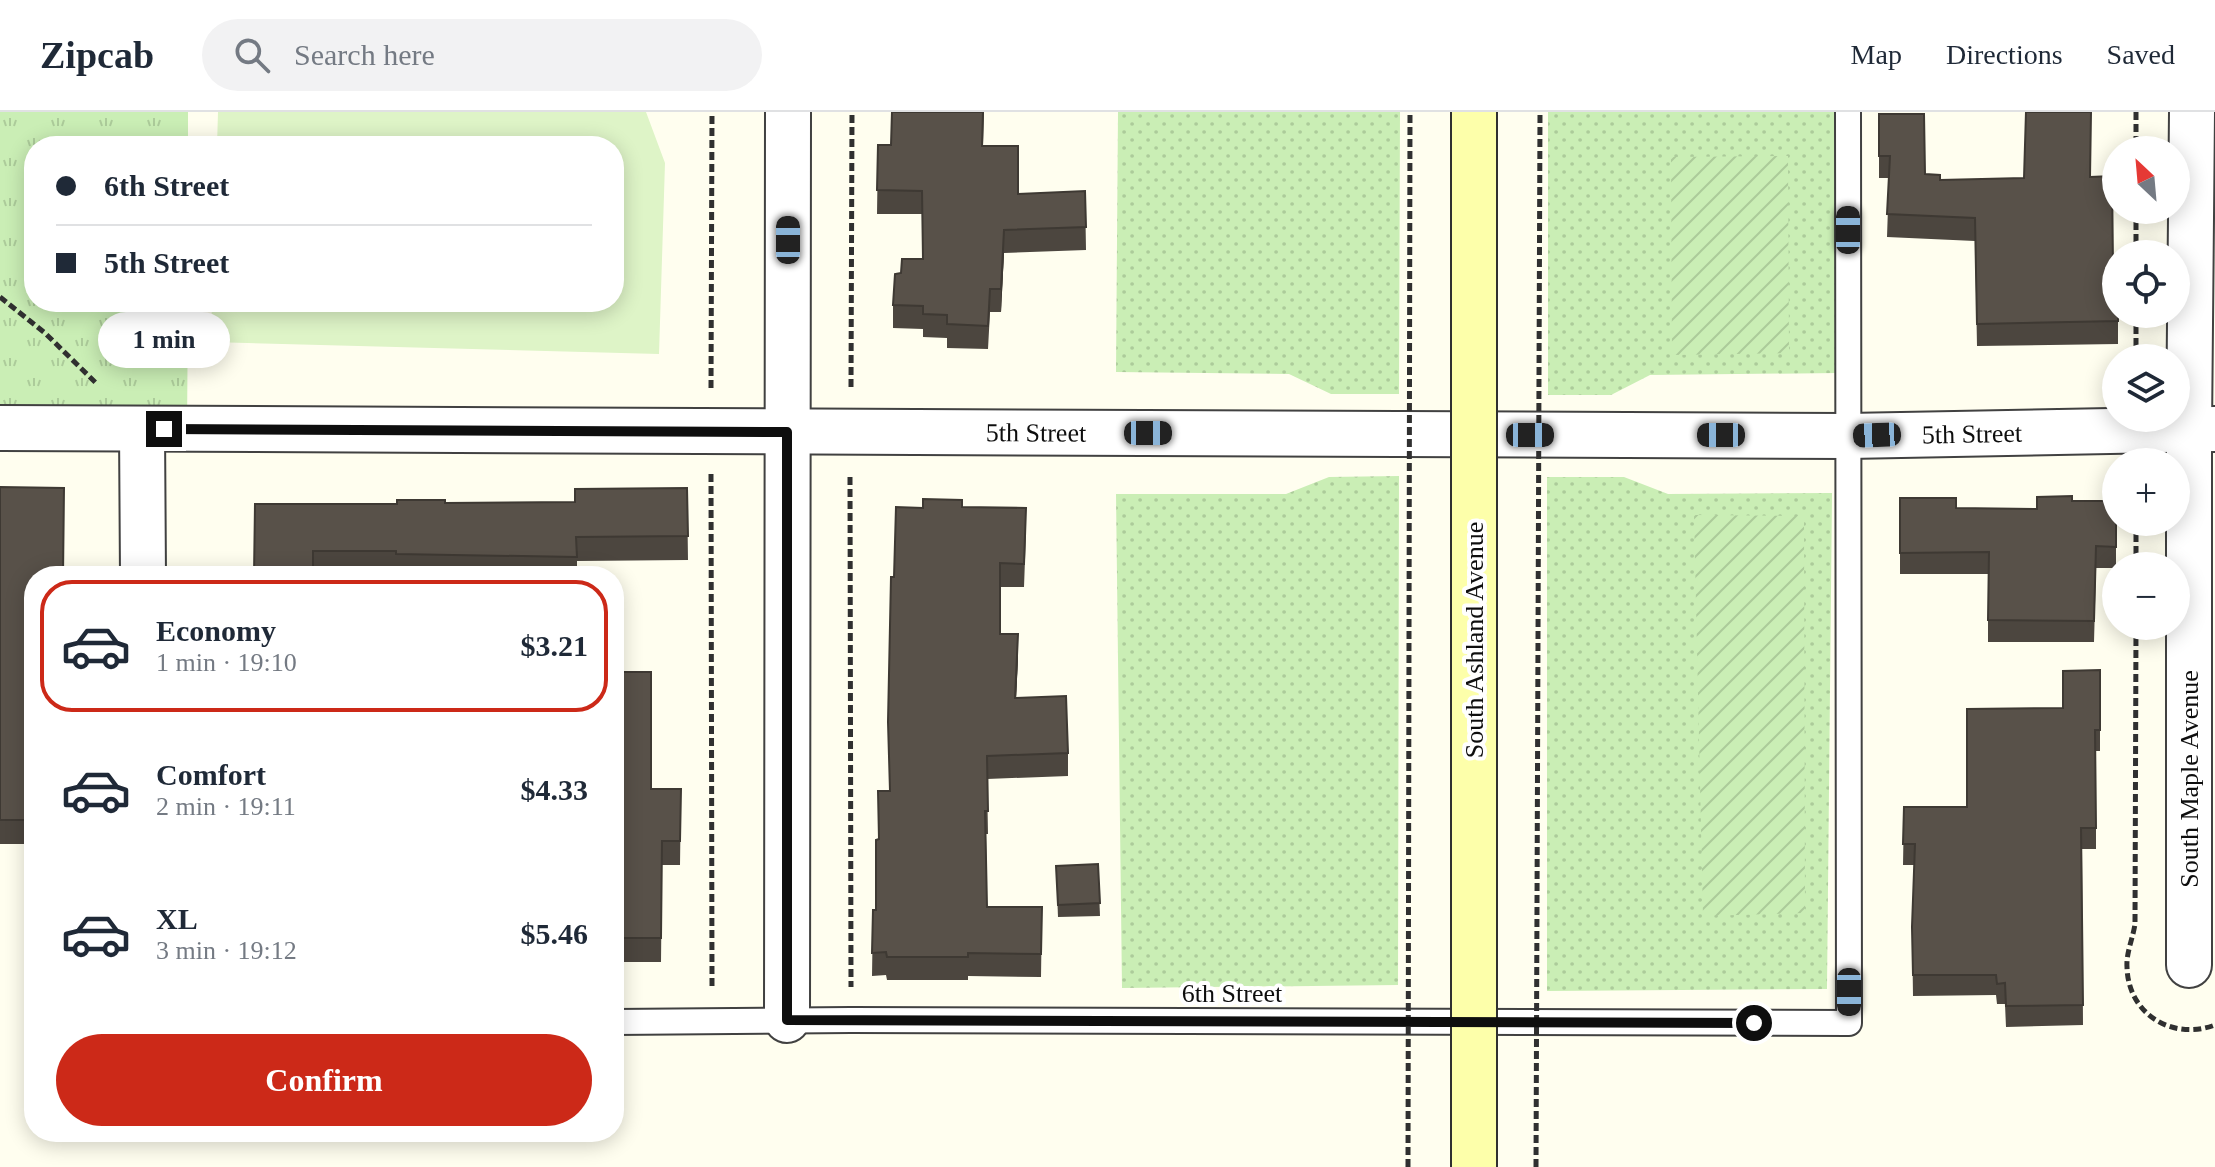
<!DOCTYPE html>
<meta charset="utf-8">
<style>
:root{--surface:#fff;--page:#f2f2f3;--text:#1f2937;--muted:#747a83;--line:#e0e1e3;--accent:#cc2918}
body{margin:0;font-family:"Times New Roman",serif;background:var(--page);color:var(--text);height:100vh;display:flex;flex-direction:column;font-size:30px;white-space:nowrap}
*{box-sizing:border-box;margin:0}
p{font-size:26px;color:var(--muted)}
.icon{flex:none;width:44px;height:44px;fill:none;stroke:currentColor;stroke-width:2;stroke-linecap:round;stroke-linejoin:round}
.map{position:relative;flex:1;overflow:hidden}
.panel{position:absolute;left:24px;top:454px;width:600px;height:576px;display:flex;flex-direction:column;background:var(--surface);border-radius:32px;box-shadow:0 4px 20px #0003}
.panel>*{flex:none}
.top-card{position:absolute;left:24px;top:24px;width:600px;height:176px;border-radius:32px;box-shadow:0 4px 20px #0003;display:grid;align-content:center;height:176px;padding:0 32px;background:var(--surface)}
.needle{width:52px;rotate:334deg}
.buttons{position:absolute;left:2102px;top:24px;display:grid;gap:16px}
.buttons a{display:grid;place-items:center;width:88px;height:88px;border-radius:50%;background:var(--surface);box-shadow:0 4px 20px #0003;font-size:40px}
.end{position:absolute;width:36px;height:36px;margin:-18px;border:10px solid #0e0e0e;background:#fff;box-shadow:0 0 0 4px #fff}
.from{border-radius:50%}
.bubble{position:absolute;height:56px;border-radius:28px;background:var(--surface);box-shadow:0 4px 20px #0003;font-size:26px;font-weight:700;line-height:56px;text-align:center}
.car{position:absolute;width:24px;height:48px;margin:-24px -12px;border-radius:10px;box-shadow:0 0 6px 2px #0007;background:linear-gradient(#222 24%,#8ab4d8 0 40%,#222 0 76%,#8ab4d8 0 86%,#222 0)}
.top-card b{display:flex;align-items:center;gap:28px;height:76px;font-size:30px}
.top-card b+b{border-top:2px solid var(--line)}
.top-card i{width:20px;height:20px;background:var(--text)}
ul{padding:14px 0 0;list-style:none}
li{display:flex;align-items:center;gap:24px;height:132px;margin:0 16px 12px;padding:0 16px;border:4px solid transparent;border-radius:32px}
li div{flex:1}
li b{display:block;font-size:30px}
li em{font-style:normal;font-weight:700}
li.on{border-color:var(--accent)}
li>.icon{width:72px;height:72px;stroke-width:1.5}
.button{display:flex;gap:16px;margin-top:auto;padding:16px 32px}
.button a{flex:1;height:92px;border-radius:48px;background:var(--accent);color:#fff;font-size:32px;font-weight:700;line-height:92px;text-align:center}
header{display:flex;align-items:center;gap:48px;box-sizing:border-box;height:112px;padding:0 40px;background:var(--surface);border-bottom:2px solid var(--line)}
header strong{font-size:38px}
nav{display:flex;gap:44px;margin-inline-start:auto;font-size:28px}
.search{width:560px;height:72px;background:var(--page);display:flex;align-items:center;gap:20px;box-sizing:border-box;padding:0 28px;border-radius:44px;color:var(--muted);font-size:30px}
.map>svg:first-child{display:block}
.grass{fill:url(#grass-dots)}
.park{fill:url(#park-tufts)}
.garden{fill:url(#garden-furrows)}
.pitch{fill:#def4c7}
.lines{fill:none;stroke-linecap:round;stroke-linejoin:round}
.lane-casing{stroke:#414141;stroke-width:28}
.street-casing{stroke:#414141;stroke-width:48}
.path{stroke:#303030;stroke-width:5;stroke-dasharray:8 4;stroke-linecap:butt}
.lane{stroke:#fff;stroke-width:24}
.street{stroke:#fff;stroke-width:44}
.secondary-bridge-casing{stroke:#303030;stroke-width:48;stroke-linecap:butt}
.path-bridge{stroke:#303030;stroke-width:5;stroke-dasharray:8 4;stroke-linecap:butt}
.secondary-bridge{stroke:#fdffaa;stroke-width:44}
.wall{fill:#4c463f}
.shaded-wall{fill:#3e3933}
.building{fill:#585149;stroke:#3e3933;stroke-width:2}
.route{stroke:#0e0e0e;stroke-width:10}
.labels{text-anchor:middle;stroke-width:8;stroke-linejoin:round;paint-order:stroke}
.street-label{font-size:26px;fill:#0e0e0e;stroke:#fff}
</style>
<header>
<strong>Zipcab</strong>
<div class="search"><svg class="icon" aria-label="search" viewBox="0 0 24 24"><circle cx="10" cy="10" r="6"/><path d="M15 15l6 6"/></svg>Search here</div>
<nav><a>Map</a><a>Directions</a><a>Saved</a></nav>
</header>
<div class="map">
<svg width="2215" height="1055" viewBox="0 0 2215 1055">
<defs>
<pattern id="grass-dots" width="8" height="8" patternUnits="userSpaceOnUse" patternTransform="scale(2)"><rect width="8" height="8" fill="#caeeb5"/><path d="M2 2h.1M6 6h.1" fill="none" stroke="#accb9a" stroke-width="1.8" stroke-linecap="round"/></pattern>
<pattern id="park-tufts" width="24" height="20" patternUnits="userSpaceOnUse" patternTransform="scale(2)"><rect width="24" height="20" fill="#caeeb5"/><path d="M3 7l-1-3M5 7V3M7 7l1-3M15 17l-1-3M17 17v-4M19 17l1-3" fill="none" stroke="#accb9a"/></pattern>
<pattern id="garden-furrows" width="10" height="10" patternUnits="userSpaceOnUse" patternTransform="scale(2)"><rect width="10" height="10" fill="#caeeb5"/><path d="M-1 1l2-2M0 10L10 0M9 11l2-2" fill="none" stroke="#accb9a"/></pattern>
</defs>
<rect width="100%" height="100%" fill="#fffeef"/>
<g class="grass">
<polygon points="1118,0 1400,0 1399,282 1331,282 1289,262 1116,260"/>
<polygon points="1548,0 1838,0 1838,261 1650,263 1611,283 1548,283"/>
<polygon points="1399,364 1398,873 1122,876 1116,382 1286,382 1329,365"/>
<polygon points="1547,365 1624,365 1668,382 1832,381 1827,877 1547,879"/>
</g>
<polygon class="park" points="0,0 188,0 188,34 34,34 34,190 188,190 187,317 0,316"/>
<g class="garden">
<polygon points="1788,44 1789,241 1672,243 1671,45"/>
<polygon points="1694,403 1804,404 1805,801 1703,804"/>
</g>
<polygon class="pitch" points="218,0 646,0 665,51 659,242 211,230 212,190 614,190 614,34 217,34"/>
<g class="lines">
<defs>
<polyline id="lane" points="614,910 851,908 1849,911 1848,0"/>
<g id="street">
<path id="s1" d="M0 316 1848 324 2215 317"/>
<polyline points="142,317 143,464"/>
<polyline points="2189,853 2189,317 2192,0"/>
<polyline points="787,908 788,0"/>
</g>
</defs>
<use href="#lane" class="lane-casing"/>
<use href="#street" class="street-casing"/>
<g class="path">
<polyline points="2136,0 2136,38"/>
<polyline points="2136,98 2136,142"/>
<polyline points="0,185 45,221 97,272"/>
<polyline points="2136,202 2136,246"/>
<polyline points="851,275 852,0"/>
<polyline points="711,276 712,0"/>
<polyline points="711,362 712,876"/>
<polyline points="850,365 851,875"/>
<polyline points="2136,454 2136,410"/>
<path d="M2136 514 2135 812C2133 826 2126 841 2127 855 2128 902 2172 929 2215 913"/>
</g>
<use href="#lane" class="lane"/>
<use href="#street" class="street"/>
<defs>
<polyline id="secondary-bridge" points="1474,1055 1474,0"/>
</defs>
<use href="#secondary-bridge" class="secondary-bridge-casing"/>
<g class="path-bridge">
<polyline points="1408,1055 1410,0"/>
<polyline points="1536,1055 1540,0"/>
</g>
<use href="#secondary-bridge" class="secondary-bridge"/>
</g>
<g class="wall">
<polygon points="892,0 984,0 983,34 1018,82 1085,79 1086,138 1004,141 1001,200 990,200 988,237 947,236 947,226 923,225 923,217 893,216 893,193 901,161 922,147 922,102 877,102 878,33 891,33"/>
<polygon points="1879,2 1925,62 1940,68 2090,65 2113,154 2118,202 2118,232 1977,234 1975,129 1887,125 1889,66 1879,66"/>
<polygon points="0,375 34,464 34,732 0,732"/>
<polygon points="687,376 688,448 577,449 577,464 396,464 396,463 313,464 255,392 575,390"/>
<polygon points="1900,386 1956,396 2037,397 2072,389 2116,389 2116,456 2096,456 2094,530 1988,530 1988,462 1900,462"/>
<polygon points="962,395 1026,420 1024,475 1000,475 1000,522 1018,546 1016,586 1068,641 1068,664 987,667 988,722 986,722 987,795 1042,795 1041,865 968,864 968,868 887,868 886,863 872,864 873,798 876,798 879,727 878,679 889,679 894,465 923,396"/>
<polygon points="2100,558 2100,639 2096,639 2096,737 2082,737 2083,913 2006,915 2005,892 1997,892 1996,883 1913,884 1912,815 1914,753 1903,753 1904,695 1967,695"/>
<polygon points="614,560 651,677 681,677 680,753 662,753 661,850 614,850"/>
<polygon points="1098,752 1100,804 1058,805 1056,754"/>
</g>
<g class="shaded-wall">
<polygon points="1004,118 1004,141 1001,200 1001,177"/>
<polygon points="1018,522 1018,546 1015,609 1015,586"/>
</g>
<g class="building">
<polygon points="892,0 983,0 982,34 1018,34 1018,82 1085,79 1086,115 1004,118 1001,177 990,177 988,214 947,212 947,203 923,202 923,194 893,193 895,162 901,161 902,147 923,147 922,79 877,78 878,33 891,33"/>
<polygon points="2026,0 2091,0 2090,65 2112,64 2113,154 2116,154 2116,202 2118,202 2118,209 1977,212 1975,106 1887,102 1890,44 1879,44 1879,2 1924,2 1925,62 1940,63 1940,68 2024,66"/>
<polygon points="0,375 64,376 63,464 34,464 34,708 0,708"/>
<polygon points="687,376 688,424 576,425 577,445 396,442 396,439 313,439 313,464 254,464 255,392 397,392 397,388 445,388 445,391 575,390 575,377"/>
<polygon points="2072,384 2072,389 2116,389 2116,435 2096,434 2094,509 1988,508 1989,440 1900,441 1900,386 1956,386 1956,396 2037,397 2037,385"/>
<polygon points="923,387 962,388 962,395 1026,396 1024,452 1000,451 1000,522 1018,522 1015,586 1066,584 1068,641 987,644 988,699 985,699 987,795 1042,795 1041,842 968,841 968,845 887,845 886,840 872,841 873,798 876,798 876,728 879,727 878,679 890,679 888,610 891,465 894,465 896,395 923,396"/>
<polygon points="2100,558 2100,618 2095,618 2096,716 2081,716 2083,893 2006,894 2005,871 1997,872 1996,863 1913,863 1912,815 1915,732 1903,732 1904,695 1967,695 1967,597 2063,596 2063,559"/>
<polygon points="614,560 651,560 651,677 681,677 680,729 662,729 661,826 614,826"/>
<polygon points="1098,752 1100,791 1058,793 1056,754"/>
</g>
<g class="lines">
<polyline class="route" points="164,317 787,320 787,908 1754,911"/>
</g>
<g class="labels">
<g class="street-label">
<text dy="9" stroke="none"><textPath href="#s1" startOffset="1036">5th Street</textPath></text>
<text dy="9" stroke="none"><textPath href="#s1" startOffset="1972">5th Street</textPath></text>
<text transform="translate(1474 528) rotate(-90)" y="9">South Ashland Avenue</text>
<text transform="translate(2189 667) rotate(-90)" y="9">South Maple Avenue</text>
<text x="1232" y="890">6th Street</text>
</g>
</g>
</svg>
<div class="buttons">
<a><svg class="needle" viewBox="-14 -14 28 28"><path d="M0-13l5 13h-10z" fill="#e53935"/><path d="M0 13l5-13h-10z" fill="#747a83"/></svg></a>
<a><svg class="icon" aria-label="locate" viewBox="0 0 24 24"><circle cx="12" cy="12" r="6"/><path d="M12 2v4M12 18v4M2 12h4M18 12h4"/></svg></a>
<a><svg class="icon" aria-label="layers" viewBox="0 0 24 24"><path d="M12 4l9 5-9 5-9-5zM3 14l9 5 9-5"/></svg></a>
<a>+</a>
<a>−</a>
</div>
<i class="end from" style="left:1754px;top:911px"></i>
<i class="end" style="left:164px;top:317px"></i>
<div class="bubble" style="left:98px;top:200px;width:132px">1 min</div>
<i class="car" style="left:1848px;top:118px;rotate:0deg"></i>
<i class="car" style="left:788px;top:128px;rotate:0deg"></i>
<i class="car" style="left:1148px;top:321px;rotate:90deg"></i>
<i class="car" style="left:1530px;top:323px;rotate:90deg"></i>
<i class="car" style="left:1721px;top:323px;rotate:270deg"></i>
<i class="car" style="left:1877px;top:323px;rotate:268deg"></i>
<i class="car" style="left:1849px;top:880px;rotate:180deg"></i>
<div class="top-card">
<b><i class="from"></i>6th Street</b>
<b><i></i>5th Street</b>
</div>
<section class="panel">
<ul>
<li class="on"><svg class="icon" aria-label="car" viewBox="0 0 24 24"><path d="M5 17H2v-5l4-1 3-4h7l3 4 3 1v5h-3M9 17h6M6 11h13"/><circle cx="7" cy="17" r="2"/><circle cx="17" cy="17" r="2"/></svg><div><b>Economy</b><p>1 min · 19:10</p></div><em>$3.21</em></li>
<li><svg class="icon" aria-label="car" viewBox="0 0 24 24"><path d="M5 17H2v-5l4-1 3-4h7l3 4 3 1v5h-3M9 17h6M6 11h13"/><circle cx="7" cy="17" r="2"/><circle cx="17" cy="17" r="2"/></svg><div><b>Comfort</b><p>2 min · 19:11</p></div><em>$4.33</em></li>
<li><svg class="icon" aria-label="car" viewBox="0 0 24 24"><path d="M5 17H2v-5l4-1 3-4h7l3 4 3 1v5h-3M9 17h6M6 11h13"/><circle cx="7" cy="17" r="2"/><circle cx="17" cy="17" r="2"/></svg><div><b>XL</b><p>3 min · 19:12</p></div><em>$5.46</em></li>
</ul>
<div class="button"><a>Confirm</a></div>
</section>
</div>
